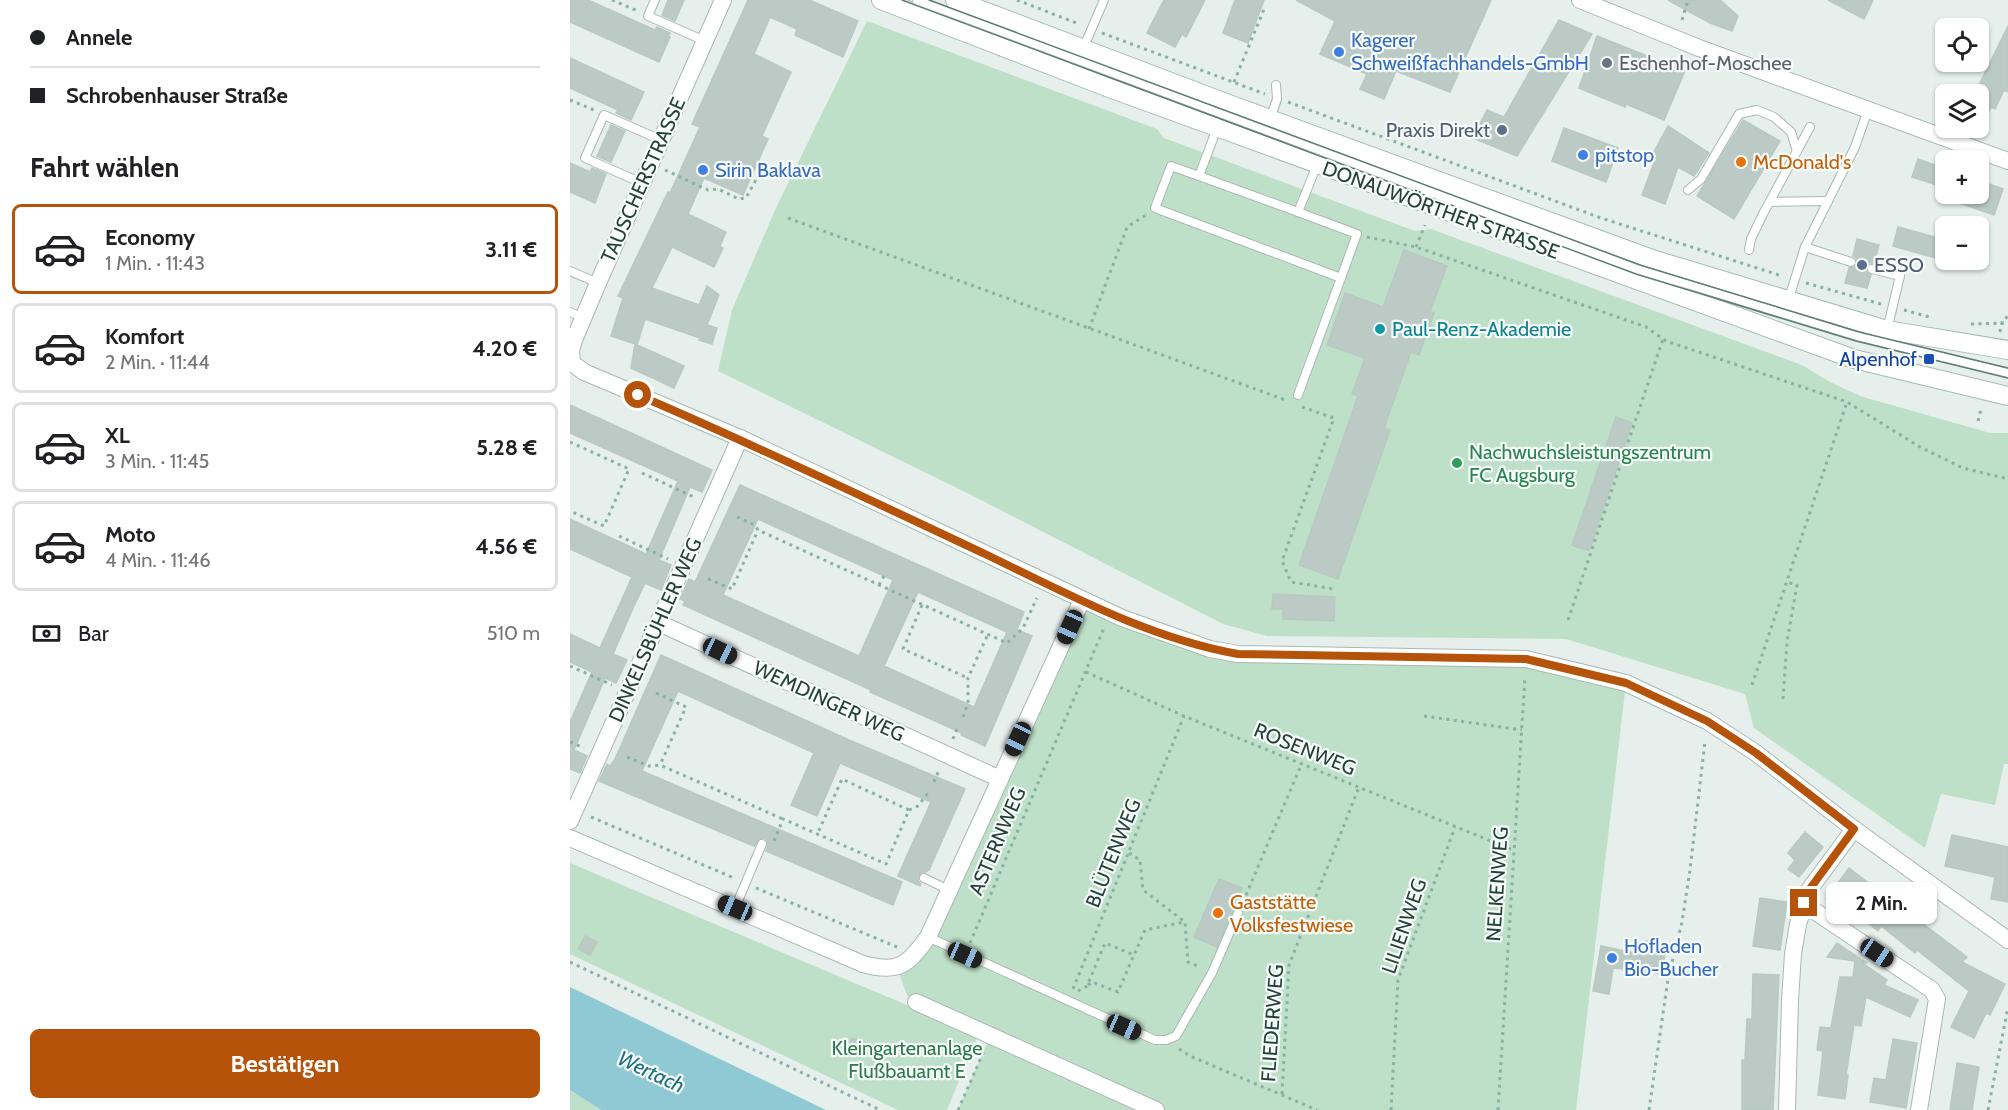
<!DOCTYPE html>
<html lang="de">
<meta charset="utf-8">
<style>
:root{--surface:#fff;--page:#f6f6f6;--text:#202124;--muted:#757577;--line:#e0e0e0;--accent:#b45309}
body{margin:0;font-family:Cabin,sans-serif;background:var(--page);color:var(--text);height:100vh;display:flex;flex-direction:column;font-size:22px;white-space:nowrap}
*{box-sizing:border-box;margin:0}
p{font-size:20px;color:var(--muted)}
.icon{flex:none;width:33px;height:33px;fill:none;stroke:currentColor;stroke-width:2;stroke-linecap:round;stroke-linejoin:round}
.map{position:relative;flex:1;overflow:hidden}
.details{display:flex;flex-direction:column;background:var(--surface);width:570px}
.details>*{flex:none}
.top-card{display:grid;align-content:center;height:132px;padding:0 30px;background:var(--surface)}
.buttons{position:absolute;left:1365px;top:18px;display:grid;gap:12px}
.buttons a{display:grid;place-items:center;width:54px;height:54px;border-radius:9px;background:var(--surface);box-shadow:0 2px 4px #0004;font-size:30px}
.end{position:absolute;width:27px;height:27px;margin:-14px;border:8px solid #b45309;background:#fff;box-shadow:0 0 0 3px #fff}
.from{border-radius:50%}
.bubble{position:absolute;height:42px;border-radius:9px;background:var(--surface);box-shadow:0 2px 4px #0004;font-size:20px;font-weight:700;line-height:42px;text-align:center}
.car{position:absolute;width:18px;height:36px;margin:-18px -9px;border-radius:8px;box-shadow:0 0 4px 2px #0007;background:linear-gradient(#222 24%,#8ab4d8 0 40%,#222 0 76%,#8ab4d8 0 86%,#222 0)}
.top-card b{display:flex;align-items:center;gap:21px;height:57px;font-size:22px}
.top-card b+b{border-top:2px solid var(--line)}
.top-card i{width:15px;height:15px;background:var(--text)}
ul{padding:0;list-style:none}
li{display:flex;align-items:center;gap:18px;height:90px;margin:0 12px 9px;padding:0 18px;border:3px solid var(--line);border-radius:9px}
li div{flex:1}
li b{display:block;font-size:22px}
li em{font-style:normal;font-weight:700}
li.on{border-color:var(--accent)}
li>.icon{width:54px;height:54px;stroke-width:1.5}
h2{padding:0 30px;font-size:27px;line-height:72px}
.pay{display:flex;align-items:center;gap:15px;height:66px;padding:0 30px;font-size:22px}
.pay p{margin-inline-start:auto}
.button{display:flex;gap:12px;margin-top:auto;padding:12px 30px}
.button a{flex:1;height:69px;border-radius:9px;background:var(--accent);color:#fff;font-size:24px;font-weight:700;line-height:69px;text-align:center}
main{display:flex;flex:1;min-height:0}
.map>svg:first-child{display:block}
.green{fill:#bfe0c8}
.water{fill:#8ec9d4}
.building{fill:#bbcac4;stroke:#b8c9c2;stroke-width:1.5;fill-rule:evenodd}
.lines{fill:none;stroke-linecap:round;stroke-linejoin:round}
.lane-casing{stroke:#a8b8b2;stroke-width:10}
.street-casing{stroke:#a8b8b2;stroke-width:18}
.secondary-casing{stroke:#a4bbb3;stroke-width:20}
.path{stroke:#86b3a5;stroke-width:3;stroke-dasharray:3 4.5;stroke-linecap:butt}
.lane{stroke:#fff;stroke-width:8}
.street{stroke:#fff;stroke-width:16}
.secondary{stroke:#fff;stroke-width:18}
.tram{stroke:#5f7d75;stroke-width:1.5}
.route{stroke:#b45309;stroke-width:8}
.shop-dot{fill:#3f7fe0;stroke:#f7fbf9;stroke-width:2}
.worship-dot{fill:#6b7280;stroke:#f7fbf9;stroke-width:2}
.service-dot{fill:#5c6f8a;stroke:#f7fbf9;stroke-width:2}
.food-dot{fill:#e8710a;stroke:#f7fbf9;stroke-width:2}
.culture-dot{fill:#0f9aa8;stroke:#f7fbf9;stroke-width:2}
.transit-dot{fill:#1a4fb4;stroke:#f7fbf9;stroke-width:2}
.leisure-dot{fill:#2e9e5b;stroke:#f7fbf9;stroke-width:2}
.labels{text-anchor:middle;stroke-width:4.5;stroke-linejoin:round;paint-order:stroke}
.shop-label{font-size:20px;fill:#366cbe;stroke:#f7fbf9;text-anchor:start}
.worship-label{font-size:20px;fill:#5b616d;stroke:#f7fbf9;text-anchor:start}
.service-label{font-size:20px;fill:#4e5e75;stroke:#f7fbf9;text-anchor:end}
.food-label{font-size:20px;fill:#c56008;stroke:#f7fbf9;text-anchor:start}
.street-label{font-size:20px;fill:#24423a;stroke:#f7fbf9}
.culture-label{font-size:20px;fill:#0d838f;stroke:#f7fbf9;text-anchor:start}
.transit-label{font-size:20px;fill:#164399;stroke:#f7fbf9;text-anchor:end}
.leisure-label{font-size:20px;fill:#27864d;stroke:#f7fbf9;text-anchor:start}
.park-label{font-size:20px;fill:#2d7a4b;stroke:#f7fbf9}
.water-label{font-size:21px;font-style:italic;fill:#1c6f80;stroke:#f7fbf9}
</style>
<main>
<section class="details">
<div class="top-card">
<b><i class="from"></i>Annele</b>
<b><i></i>Schrobenhauser Straße</b>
</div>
<h2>Fahrt wählen</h2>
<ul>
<li class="on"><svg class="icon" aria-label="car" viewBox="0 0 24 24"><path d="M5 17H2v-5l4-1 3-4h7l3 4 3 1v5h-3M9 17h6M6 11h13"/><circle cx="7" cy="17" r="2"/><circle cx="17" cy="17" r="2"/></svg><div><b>Economy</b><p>1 Min. · 11:43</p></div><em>3.11 €</em></li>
<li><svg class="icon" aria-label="car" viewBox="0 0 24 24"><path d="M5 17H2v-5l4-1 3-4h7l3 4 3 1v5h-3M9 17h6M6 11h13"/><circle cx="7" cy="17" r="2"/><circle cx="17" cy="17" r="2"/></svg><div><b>Komfort</b><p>2 Min. · 11:44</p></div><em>4.20 €</em></li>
<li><svg class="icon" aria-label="car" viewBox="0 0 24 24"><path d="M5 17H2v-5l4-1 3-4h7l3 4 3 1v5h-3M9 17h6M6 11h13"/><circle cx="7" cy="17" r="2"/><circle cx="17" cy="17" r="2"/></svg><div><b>XL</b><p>3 Min. · 11:45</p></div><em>5.28 €</em></li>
<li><svg class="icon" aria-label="car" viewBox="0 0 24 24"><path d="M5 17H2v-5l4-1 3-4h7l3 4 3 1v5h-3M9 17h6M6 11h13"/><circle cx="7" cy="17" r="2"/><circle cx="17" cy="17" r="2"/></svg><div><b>Moto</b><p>4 Min. · 11:46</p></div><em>4.56 €</em></li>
</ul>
<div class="pay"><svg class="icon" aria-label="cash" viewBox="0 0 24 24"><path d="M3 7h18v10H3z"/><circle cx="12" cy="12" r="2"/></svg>Bar<p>510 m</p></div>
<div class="button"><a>Bestätigen</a></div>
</section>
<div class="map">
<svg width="1438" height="1110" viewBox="0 0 1438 1110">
<rect width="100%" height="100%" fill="#e6efeb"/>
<g class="green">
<polygon points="297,21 587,129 594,138 845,231 861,229 1232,365 1260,382 1290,396 1420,433 1438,433 1438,764 1434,764 1425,805 1371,794 1355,848 1184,728 1175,694 996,639 697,636 653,624 397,493 148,371 162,310 205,210"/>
<polygon points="512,600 640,649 956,659 1056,683 1006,1110 388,1110 421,1034 346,1002 337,995 326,966 345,955"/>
<polygon points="0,863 408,1035 377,1110 328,1110 0,954"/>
<polygon points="0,1090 31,1110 0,1110"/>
</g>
<polygon class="water" points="0,987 256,1110 31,1110 0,1090"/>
<g class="building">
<polygon points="0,0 18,0 85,30 87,27 100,33 98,36 100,37 89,62 0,22"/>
<polygon points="98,0 114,0 105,21 92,15"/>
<polygon points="178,0 239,0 288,21 273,57 225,35 227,29 200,17 184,54 221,72 192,136 198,139 173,195 134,178 118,214 156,232 150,246 153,248 144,267 102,247 82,288 129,305 137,286 149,295 137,325 147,328 142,344 129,340 130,338 75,319 67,345 114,366 104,388 61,368 65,344 41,336 53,298 48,296 98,192 100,193 130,127 122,124"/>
<polygon points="594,0 635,0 616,37 612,34 605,47 577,33"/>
<polygon points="665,0 694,0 678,43 653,33"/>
<polygon points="726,0 921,0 880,92 826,71 814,99 790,89 797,74 750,54 765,21"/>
<polygon points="1098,0 1150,0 1168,16 1162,31 1140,23"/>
<polygon points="1258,0 1303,0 1294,19"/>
<polygon points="989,20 1022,34 947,156 903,138 917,110 934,117"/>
<polygon points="1438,26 1438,92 1434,90 1425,109 1421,107 1408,134 1408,87"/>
<polygon points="1027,36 1115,71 1094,120 1056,104 1055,107 1009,88"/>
<polygon points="0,58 74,92 61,120 46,113 48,110 0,88"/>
<polygon points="1173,120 1210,141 1164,219 1127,196"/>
<polygon points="41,125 55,131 41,162 27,156"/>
<polygon points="1098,126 1139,153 1124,176 1108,167 1095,204 1072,195 1085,160 1081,157"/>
<polygon points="994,128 1048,148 1036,182 982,161"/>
<polygon points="1348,159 1376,169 1376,188 1342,177"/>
<polygon points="0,163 20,172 22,168 36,174 25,203 0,192"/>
<polygon points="1408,180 1433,189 1424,215 1369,196 1369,194 1408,194"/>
<polygon points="1328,227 1376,240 1376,261 1323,246"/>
<polygon points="1287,239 1309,245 1304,263 1300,263 1296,267 1296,271 1301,275 1297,288 1275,283 1279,268 1285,267 1287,263 1286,258 1283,256"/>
<polygon points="834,250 877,266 860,312 864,313 849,355 841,352 814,428 820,430 768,579 729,565 788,396 782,394 795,358 757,345 775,293 813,307"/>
<polygon points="0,405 142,470 132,492 120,487 89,560 101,565 91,590 75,583 64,606 43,654 57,660 46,683 35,678 4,750 17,756 10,773 0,769 0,722 22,672 0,662 0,634 30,648 62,577 0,549 0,519 76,554 108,481 0,433"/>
<polygon points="1046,417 1062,423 1019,551 1002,545"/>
<path d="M170 485 454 612 447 630 462 636 415 746 391 735 392 733 300 692 301 690 113 605 115 601 110 599 119 579 125 582ZM188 519 323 580 289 656 153 595ZM348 592 437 632 404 707 314 666Z"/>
<polygon points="703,594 765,597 764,621 713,619 713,609 702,609"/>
<polygon points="91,655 279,740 395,789 359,870 348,876 348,881 351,884 350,886 328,876 361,802 270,763 247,816 221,805 244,753 108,691 72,771 332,882 323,905 196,851 198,844 195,838 189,839 184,846 29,781 37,764 40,766 45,759"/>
<polygon points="1235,832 1253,847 1229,877 1218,869 1225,860 1218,853"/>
<polygon points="1382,835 1438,847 1438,902 1421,899 1425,877 1375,866"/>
<polygon points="1279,868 1397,957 1392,962 1435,984 1420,1015 1416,1013 1404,1038 1381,1027 1399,991 1347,950 1345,953 1311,926 1308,931 1279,908 1274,914 1256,899"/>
<polygon points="649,879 672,888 647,947 624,937"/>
<polygon points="1190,898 1217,902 1210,950 1183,946"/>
<polygon points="15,936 27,942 20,955 8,949"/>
<polygon points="1076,941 1097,945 1091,974 1053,966 1052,969 1043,968 1039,994 1023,991 1031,946 1073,955"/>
<polygon points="1267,943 1297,963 1291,962 1317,980 1314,985 1348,1000 1340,1017 1296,997 1291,1026 1284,1025 1276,1075 1278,1075 1275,1099 1248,1095 1253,1051 1247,1050 1250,1027 1261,1028 1270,977 1283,977 1285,961 1257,957"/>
<polygon points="1183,974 1209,975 1203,1110 1172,1110 1172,1060 1175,1060 1177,1019 1182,1019"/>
<polygon points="282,1038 296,1043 291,1057 277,1052"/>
<polygon points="1323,1039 1347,1043 1336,1108 1300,1102 1304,1078 1316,1080"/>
<polygon points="1387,1063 1409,1067 1402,1110 1380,1110"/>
</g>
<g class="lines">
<defs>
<g id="lane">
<polyline points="85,0 78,16 135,41"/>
<polyline points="347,0 1068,269 1287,336 1438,373"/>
<polyline points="513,49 534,0"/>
<polyline points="700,119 707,99 706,85"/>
<polyline points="647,128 629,176 601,166 585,208 771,278 787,234 728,212 747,165"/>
<polyline points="629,176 728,212"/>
<polyline points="72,183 15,158 34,115 91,140"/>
<polyline points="1118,190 1131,179 1169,114 1187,110 1204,117 1221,132 1227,151"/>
<polyline points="1200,202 1258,201"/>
<polyline points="1235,247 1285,147 1298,110"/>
<polyline points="1179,250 1181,239 1193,214 1240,127"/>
<polyline points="1302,269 1330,276 1317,330"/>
<polyline points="0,271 28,283"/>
<polyline points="1218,301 1235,247 1281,262"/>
<polyline points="0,312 13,318"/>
<polyline points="728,395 771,278"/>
<polyline points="354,878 379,890"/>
<polyline points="165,908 192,844"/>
<polyline points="358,937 585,1040 596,1040 606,1036 642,973 668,913"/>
</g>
<g id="street">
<polyline points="1010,0 1129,48 1438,161"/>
<polyline points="2,363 14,372 170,438 552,618 640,649 668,654 956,659 1056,683 1137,721 1186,753 1284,829 1438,940"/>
<polyline points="2,363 1,351 4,340 28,283 153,0"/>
<polyline points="89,623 430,779"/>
<polyline points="0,821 170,438"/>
<path d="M0 838 293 964C328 974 338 965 358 937L512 600"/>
<polyline points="1234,904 1362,990 1367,999 1349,1110"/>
<polyline points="346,1002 586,1110"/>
<polyline points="1217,1110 1220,1000 1223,954 1228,924 1239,890 1284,829"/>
</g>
<g id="secondary">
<polyline points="311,0 542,89 1284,359 1438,396"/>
<polyline points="385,0 656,103 1082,259 1317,330 1438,350"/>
</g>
</defs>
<use href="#lane" class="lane-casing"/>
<use href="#street" class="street-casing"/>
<use href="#secondary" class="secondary-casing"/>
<g class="path">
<polyline points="42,0 68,11"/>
<polyline points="447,0 509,24"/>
<polyline points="1112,20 1118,0"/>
<polyline points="532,33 695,94"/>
<polyline points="664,82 695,7"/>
<polyline points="0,100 24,110"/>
<polyline points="718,102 1031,218 1212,276"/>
<polyline points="95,170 138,190 148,189 169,199 176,198 193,167"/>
<polyline points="218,218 718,401"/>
<polyline points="797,237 846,247 1076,327 1096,341 1277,402 1350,447 1393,468 1438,479"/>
<polyline points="846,247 855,225"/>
<polyline points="1236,283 1311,304"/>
<polyline points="1334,310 1363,318"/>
<polyline points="1401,324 1438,323"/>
<polyline points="519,329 557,227 576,215"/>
<polyline points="1430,332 1432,322 1438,316"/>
<polyline points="732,407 764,418 712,561 721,582 764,589"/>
<polyline points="1408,421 1411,409"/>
<polyline points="0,442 59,469 34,526 0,511"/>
<polyline points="72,473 126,498"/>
<polyline points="167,517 185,525 188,530 437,643 453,628 467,598"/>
<polyline points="49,536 98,559"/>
<polyline points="138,579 162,589 188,530"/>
<polyline points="309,585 314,576"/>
<polyline points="352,605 333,649 398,678"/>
<polyline points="998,620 1093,339"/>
<polyline points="0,666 42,685"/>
<polyline points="516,672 614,716 943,850"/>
<polyline points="1182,685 1277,402"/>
<polyline points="86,693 116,707 90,765"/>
<polyline points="1213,699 1217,642 1227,585 1217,582"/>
<polyline points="854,716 952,730"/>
<polyline points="393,717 398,703 398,678 418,634"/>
<polyline points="383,739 387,729"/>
<polyline points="0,742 14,748"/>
<polyline points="57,757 79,766 90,765 213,819"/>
<polyline points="364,782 369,770"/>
<polyline points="339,810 348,806 358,793"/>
<polyline points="21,817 164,878"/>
<polyline points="204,841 213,819 316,864 339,810 272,779 247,835"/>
<polyline points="559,853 570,860 573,890 615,922 618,962 630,967"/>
<polyline points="186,888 327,947"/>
<polyline points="673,902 732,763"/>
<polyline points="400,943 534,628"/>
<polyline points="0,962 310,1110"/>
<polyline points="518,985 522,982 548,992 564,955"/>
<polyline points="503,989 614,716"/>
<polyline points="508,991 517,986 535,943 564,955 575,930 614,922"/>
<polyline points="609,1049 620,1056 747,1110"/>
<polyline points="712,1094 719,965 789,787"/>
<polyline points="388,1110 414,1051"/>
<polyline points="821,1110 828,980 885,827"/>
<polyline points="928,1110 955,676"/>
<polyline points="1079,1110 1098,979 1112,922 1120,870 1135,741"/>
<polyline points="1418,1110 1438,1007"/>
</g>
<use href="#lane" class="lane"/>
<use href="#street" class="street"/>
<use href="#secondary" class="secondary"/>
<g class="tram">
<polyline points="332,0 1066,274 1286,341 1438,378"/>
<polyline points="359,0 1070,265 1289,332 1438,368"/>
</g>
</g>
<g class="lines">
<path class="route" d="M68 395C185 445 300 500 415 554 496 593 578 638 668 654L956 659 1056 683 1137 721 1186 753 1284 829 1239 890 1234 903"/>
</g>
<g class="shop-dot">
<circle cx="769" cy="52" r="6"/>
<circle cx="1013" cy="155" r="6"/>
<circle cx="133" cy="170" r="6"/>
<circle cx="1042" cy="958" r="6"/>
</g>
<circle class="worship-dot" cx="1037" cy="63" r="6"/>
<g class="service-dot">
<circle cx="932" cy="130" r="6"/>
<circle cx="1292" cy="265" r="6"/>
</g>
<g class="food-dot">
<circle cx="1171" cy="162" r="6"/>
<circle cx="648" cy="913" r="6"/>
</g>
<circle class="culture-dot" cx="810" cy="329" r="6"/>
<rect class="transit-dot" x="1353" y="353" width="12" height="12" rx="3"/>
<circle class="leisure-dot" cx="887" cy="463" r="6"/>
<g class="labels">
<g class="shop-label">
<text x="781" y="47">Kagerer<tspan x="781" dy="23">Schweißfachhandels-GmbH</tspan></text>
<text x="1025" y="162">pitstop</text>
<text x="145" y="177">Sirin Baklava</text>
<text x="1054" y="953">Hofladen<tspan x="1054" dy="23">Bio-Bucher</tspan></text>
</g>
<g class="worship-label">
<text x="1049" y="70">Eschenhof-Moschee</text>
</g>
<g class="service-label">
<text x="920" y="137">Praxis Direkt</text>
<text x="1304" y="272" text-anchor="start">ESSO</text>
</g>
<g class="food-label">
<text x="1183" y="169">McDonald's</text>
<text x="660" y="909">Gaststätte<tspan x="660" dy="23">Volksfestwiese</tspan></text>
</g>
<g class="street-label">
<text transform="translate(73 180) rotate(-66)" y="7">TAUSCHERSTRASSE</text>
<text transform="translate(871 210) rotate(20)" y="7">DONAUWÖRTHER STRASSE</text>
<text transform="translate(85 630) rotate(-66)" y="7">DINKELSBÜHLER WEG</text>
<text transform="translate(259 701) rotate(25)" y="7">WEMDINGER WEG</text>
<text transform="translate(735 749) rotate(22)" y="7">ROSENWEG</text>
<text transform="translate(427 841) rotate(-67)" y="7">ASTERNWEG</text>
<text transform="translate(543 853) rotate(-68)" y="7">BLÜTENWEG</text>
<text transform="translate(927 884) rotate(-86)" y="7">NELKENWEG</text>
<text transform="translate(834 926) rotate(-71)" y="7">LILIENWEG</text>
<text transform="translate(702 1023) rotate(-86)" y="7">FLIEDERWEG</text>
</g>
<g class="culture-label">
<text x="822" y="336">Paul-Renz-Akademie</text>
</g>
<g class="transit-label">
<text x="1347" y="366">Alpenhof</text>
</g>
<g class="leisure-label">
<text x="899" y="459">Nachwuchsleistungszentrum<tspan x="899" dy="23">FC Augsburg</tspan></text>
</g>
<g class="park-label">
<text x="337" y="1055">Kleingartenanlage<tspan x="337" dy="23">Flußbauamt E</tspan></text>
</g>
<g class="water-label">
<text transform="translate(81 1072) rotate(25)" y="7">Wertach</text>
</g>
</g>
</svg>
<div class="buttons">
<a><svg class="icon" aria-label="locate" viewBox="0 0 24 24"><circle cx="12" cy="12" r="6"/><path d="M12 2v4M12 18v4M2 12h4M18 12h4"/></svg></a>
<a><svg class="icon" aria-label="layers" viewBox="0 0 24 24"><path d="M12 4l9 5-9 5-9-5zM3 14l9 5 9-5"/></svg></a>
<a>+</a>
<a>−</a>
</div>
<i class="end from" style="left:68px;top:395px"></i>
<i class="end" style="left:1234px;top:903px"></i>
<div class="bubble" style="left:1256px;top:882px;width:111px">2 Min.</div>
<i class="car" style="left:500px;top:627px;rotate:204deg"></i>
<i class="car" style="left:150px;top:651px;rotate:115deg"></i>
<i class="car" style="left:448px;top:739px;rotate:205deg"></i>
<i class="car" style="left:165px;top:908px;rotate:293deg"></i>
<i class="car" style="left:1307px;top:953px;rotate:124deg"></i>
<i class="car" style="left:395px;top:955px;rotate:114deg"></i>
<i class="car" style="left:554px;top:1027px;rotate:114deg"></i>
</div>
</main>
